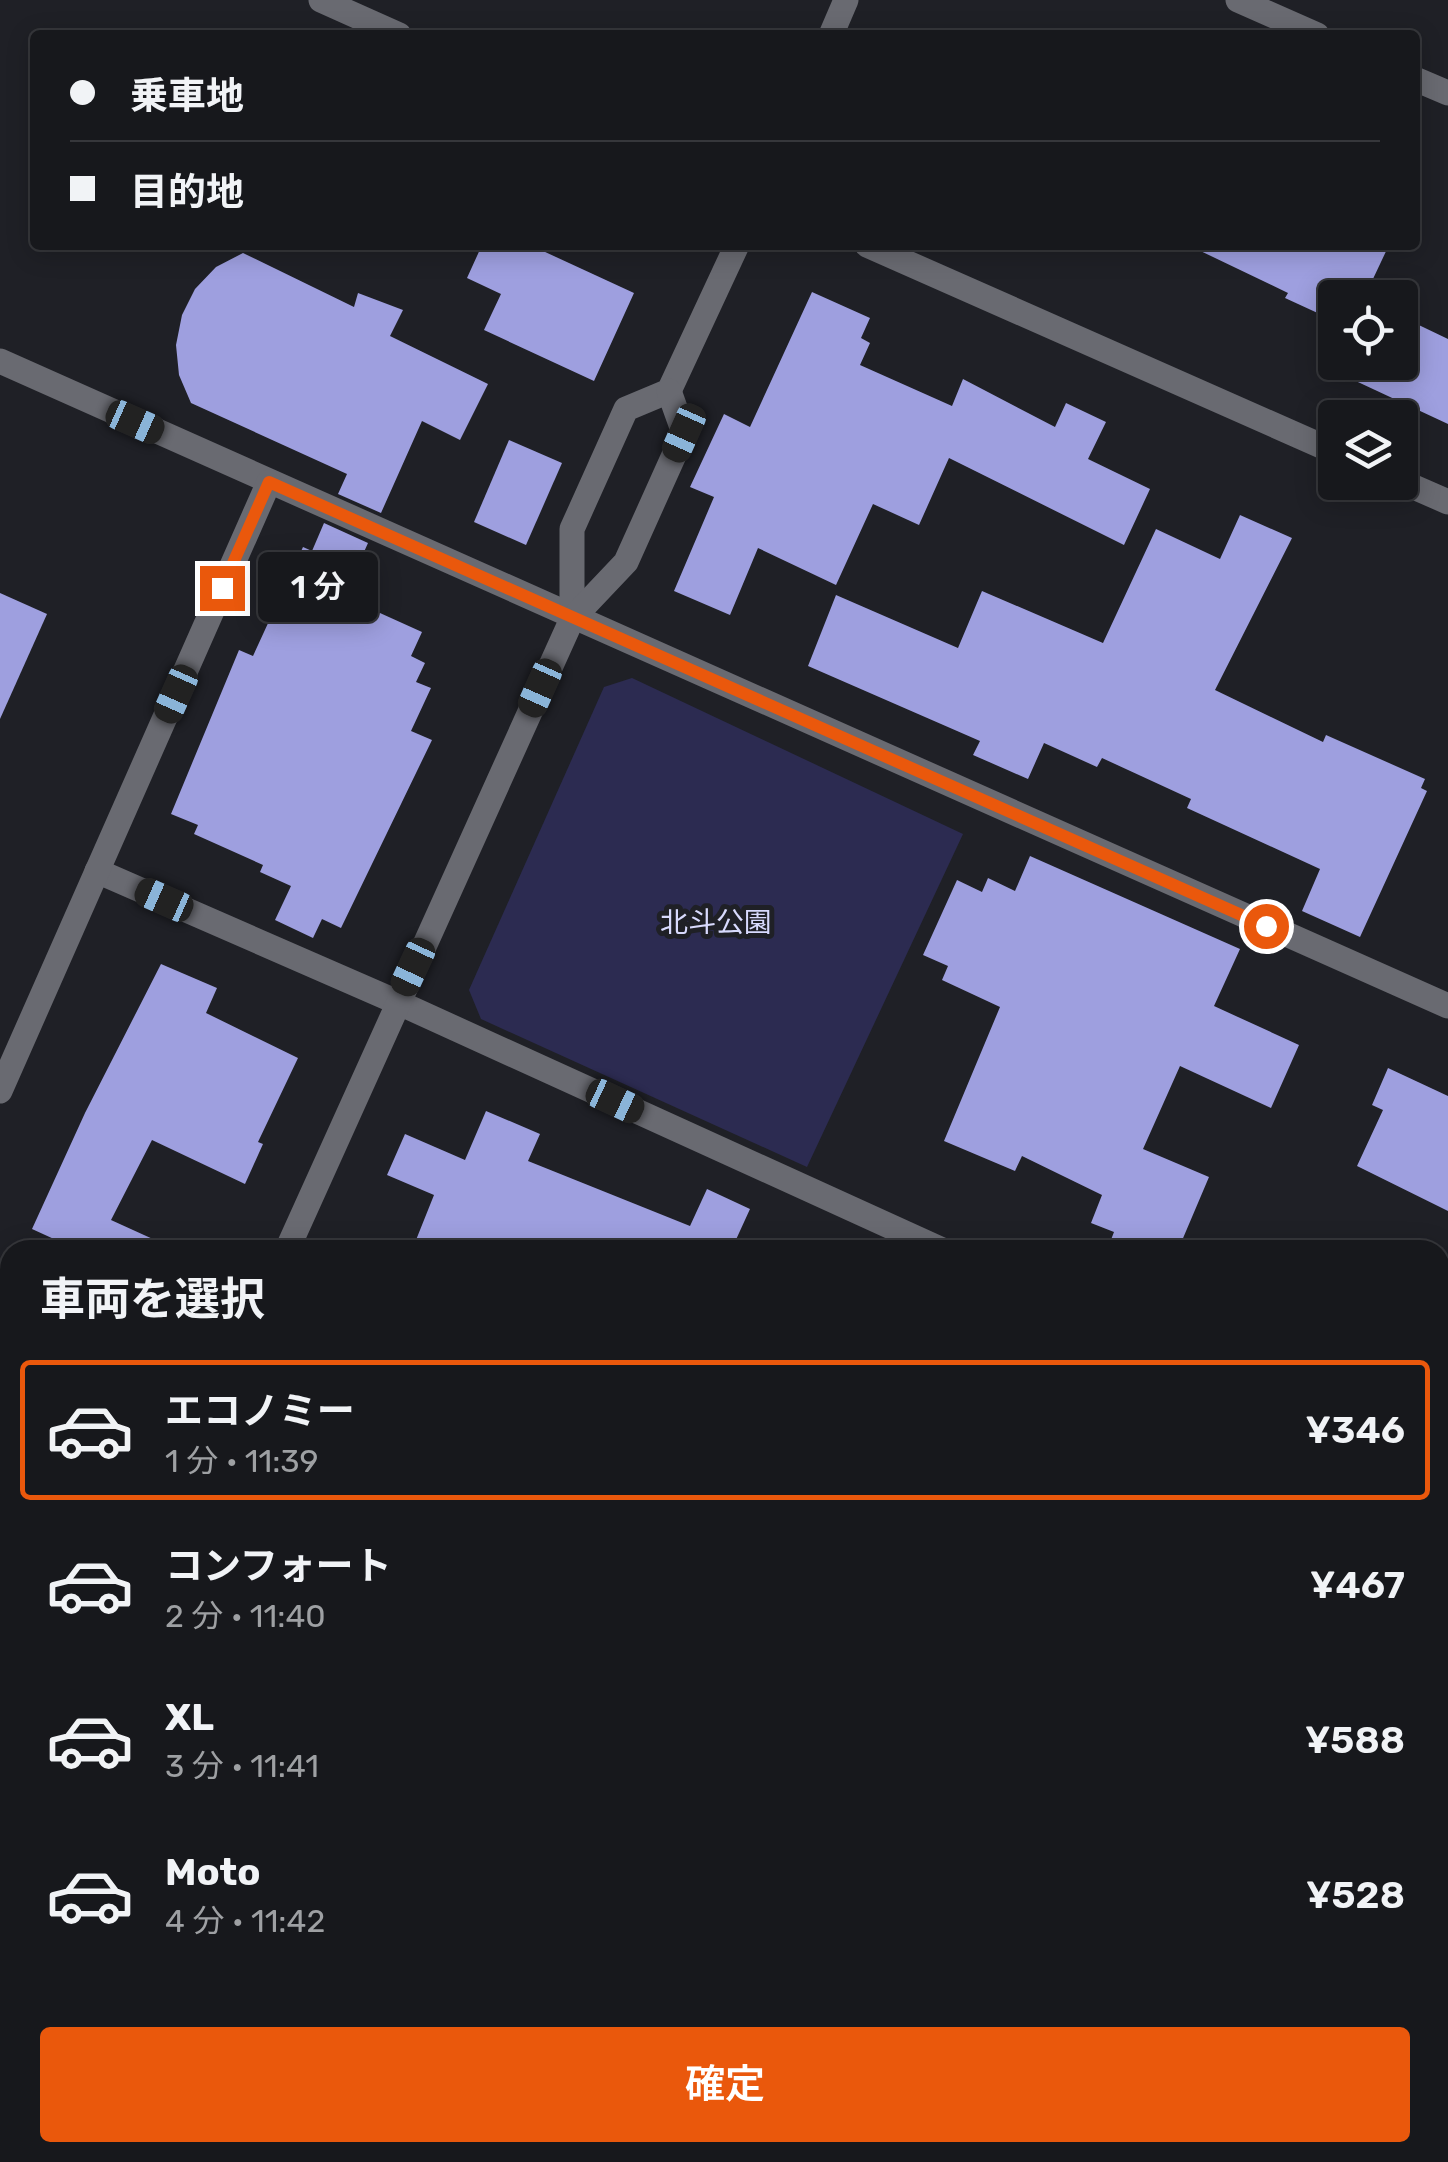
<!DOCTYPE html>
<html lang="ja">
<meta charset="utf-8">
<style>
:root{--surface:#17181c;--page:#242529;--text:#f1f3f6;--muted:#9ea0a3;--line:#36373b;--accent:#ea580c}
body{margin:0;font-family:Rubik,"Noto Sans JP",sans-serif;background:var(--page);color:var(--text);height:100vh;display:flex;flex-direction:column;font-size:38px;white-space:nowrap}
*{box-sizing:border-box;margin:0}
p{font-size:32px;color:var(--muted)}
.icon{flex:none;width:55px;height:55px;fill:none;stroke:currentColor;stroke-width:2;stroke-linecap:round;stroke-linejoin:round}
.map{position:relative;flex:1;overflow:hidden}
.sheet{position:absolute;left:0px;top:1240px;width:1450px;height:922px;display:flex;flex-direction:column;background:var(--surface);border-radius:30px 30px 0 0;box-shadow:0 5px 25px #0003,0 0 0 2px var(--line)}
.sheet>*{flex:none}
.banner{position:absolute;left:30px;top:30px;width:1390px;height:220px;border-radius:10px;box-shadow:0 5px 25px #0003,0 0 0 2px var(--line);display:grid;align-content:center;height:220px;padding:0 40px;background:var(--surface)}
.controls{position:absolute;left:1318px;top:280px;display:grid;gap:20px}
.controls a{display:grid;place-items:center;width:100px;height:100px;border-radius:10px;background:var(--surface);box-shadow:0 5px 25px #0003,0 0 0 2px var(--line);font-size:50px}
.end{position:absolute;width:45px;height:45px;margin:-22px;border:12px solid #ea580c;background:#fff;box-shadow:0 0 0 5px #fff}
.from{border-radius:50%}
.bubble{position:absolute;height:70px;border-radius:10px;background:var(--surface);box-shadow:0 5px 25px #0003,0 0 0 2px var(--line);font-size:32px;font-weight:600;line-height:70px;text-align:center}
.car{position:absolute;width:30px;height:60px;margin:-30px -15px;border-radius:12px;box-shadow:0 0 8px 2px #0007;background:linear-gradient(#222 24%,#8ab4d8 0 40%,#222 0 76%,#8ab4d8 0 86%,#222 0)}
.banner b{display:flex;align-items:center;gap:35px;height:95px;font-size:38px}
.banner b+b{border-top:2px solid var(--line)}
.banner i{width:25px;height:25px;background:var(--text)}
ul{padding:0;list-style:none}
li{display:flex;align-items:center;gap:30px;height:140px;margin:0 20px 15px;padding:0 20px;border:5px solid transparent;border-radius:10px}
li div{flex:1}
li b{display:block;font-size:38px}
li em{font-style:normal;font-weight:600}
li.active{border-color:var(--accent)}
li>.icon{width:90px;height:90px;stroke-width:1.5}
h2{padding:0 40px;font-size:45px;line-height:120px}
.button{display:flex;gap:20px;margin-top:auto;padding:20px 40px}
.button a{flex:1;height:115px;border-radius:10px;background:var(--accent);color:#fff;font-size:40px;font-weight:600;line-height:115px;text-align:center}
.map>svg:first-child{display:block}
.green{fill:#2c2b51}
.building{fill:#9e9fdf}
.lines{fill:none;stroke-linecap:round;stroke-linejoin:round}
.street{stroke:#696a71;stroke-width:25}
.route{stroke:#ea580c;stroke-width:12}
.labels{text-anchor:middle;stroke-width:10;stroke-linejoin:round;paint-order:stroke}
.park-label{font-size:28px;fill:#d8dafd;stroke:#1f2026}
</style>
<div class="map">
<svg width="1448" height="2162" viewBox="0 0 1448 2162">
<rect width="100%" height="100%" fill="#1f2026"/>
<polygon class="green" points="632,678 963,834 807,1167 481,1019 469,990 604,687"/>
<g class="building">
<polygon points="482,245 530,245 634,293 594,381 484,330 501,294 467,278"/>
<polygon points="1188,245 1389,245 1364,298 1335,298 1335,321 1285,298 1288,293"/>
<polygon points="243,253 354,307 358,293 403,310 390,336 488,384 460,440 422,421 381,513 338,494 347,474 191,403 179,375 176,345 182,315 195,289 216,267"/>
<polygon points="812,292 870,318 861,338 870,343 860,365 952,406 963,379 1055,427 1066,403 1106,422 1088,459 1150,489 1124,545 949,458 919,525 873,504 836,585 758,548 730,615 674,591 714,497 690,487 724,414 750,427"/>
<polygon points="1400,316 1448,339 1448,424 1345,376 1352,362 1400,362"/>
<polygon points="509,440 562,463 526,545 474,522"/>
<polygon points="1240,515 1292,538 1215,690 1323,742 1326,735 1425,779 1421,788 1427,791 1360,937 1302,911 1320,869 1187,808 1191,799 1102,758 1097,767 1044,743 1028,779 973,755 980,741 808,666 836,595 958,648 982,591 1103,643 1156,529 1220,559"/>
<polygon points="324,523 368,543 355,572 361,575 349,599 422,632 411,656 425,663 416,682 431,688 411,731 432,740 341,928 322,919 313,938 275,920 291,886 260,872 263,865 194,834 198,825 171,814 239,650 253,656 303,547 312,551"/>
<polygon points="0,593 47,614 0,719"/>
<polygon points="1030,856 1240,949 1214,1006 1299,1045 1271,1108 1180,1066 1143,1149 1209,1177 1178,1250 1107,1250 1114,1232 1091,1223 1102,1195 1022,1156 1015,1171 944,1141 1000,1007 942,980 948,966 923,955 957,880 982,892 988,878 1015,891"/>
<polygon points="161,964 217,988 206,1013 298,1058 258,1142 263,1144 245,1184 152,1140 111,1220 177,1250 78,1250 32,1229 85,1113"/>
<polygon points="1388,1068 1448,1096 1448,1211 1357,1166 1383,1110 1372,1105"/>
<polygon points="486,1111 540,1134 528,1161 690,1226 707,1189 750,1209 734,1244 744,1250 412,1250 434,1195 387,1175 405,1134 465,1160"/>
</g>
<g class="lines">
<g class="street">
<polyline points="321,0 399,35"/>
<polyline points="1238,0 1317,35"/>
<polyline points="831,35 846,0"/>
<polyline points="1415,79 1448,93"/>
<polyline points="867,245 1335,452"/>
<polyline points="0,361 1448,1006"/>
<polyline points="1400,481 1448,502"/>
<polyline points="572,619 572,529 626,409 669,391 737,245"/>
<polyline points="97,871 397,1002 942,1250"/>
<polyline points="0,1091 269,482"/>
<polyline points="287,1250 572,619 626,562 684,433 669,391"/>
<polyline points="0,1314 10,1318"/>
<polyline points="1440,1476 1448,1480"/>
<polyline points="0,1805 10,1810"/>
<polyline points="0,1906 10,1883"/>
<polyline points="1440,1948 1448,1951"/>
<polyline points="788,2152 810,2162"/>
</g>
</g>
<g class="lines">
<polyline class="route" points="222,588 269,482 1266,926"/>
</g>
<g class="labels">
<g class="park-label">
<text x="716" y="932">北斗公園</text>
</g>
</g>
</svg>
<div class="controls">
<a><svg class="icon" aria-label="locate" viewBox="0 0 24 24"><circle cx="12" cy="12" r="6"/><path d="M12 2v4M12 18v4M2 12h4M18 12h4"/></svg></a>
<a><svg class="icon" aria-label="layers" viewBox="0 0 24 24"><path d="M12 4l9 5-9 5-9-5zM3 14l9 5 9-5"/></svg></a>
</div>
<i class="end from" style="left:1266px;top:926px"></i>
<i class="end" style="left:222px;top:588px"></i>
<div class="bubble" style="left:258px;top:552px;width:120px">1 分</div>
<i class="car" style="left:135px;top:422px;rotate:114deg"></i>
<i class="car" style="left:684px;top:433px;rotate:204deg"></i>
<i class="car" style="left:540px;top:688px;rotate:204deg"></i>
<i class="car" style="left:176px;top:694px;rotate:204deg"></i>
<i class="car" style="left:164px;top:900px;rotate:294deg"></i>
<i class="car" style="left:413px;top:967px;rotate:205deg"></i>
<i class="car" style="left:615px;top:1101px;rotate:115deg"></i>
<div class="banner">
<b><i class="from"></i>乗車地</b>
<b><i></i>目的地</b>
</div>
<section class="sheet">
<h2>車両を選択</h2>
<ul>
<li class="active"><svg class="icon" aria-label="car" viewBox="0 0 24 24"><path d="M5 17H2v-5l4-1 3-4h7l3 4 3 1v5h-3M9 17h6M6 11h13"/><circle cx="7" cy="17" r="2"/><circle cx="17" cy="17" r="2"/></svg><div><b>エコノミー</b><p>1 分 · 11:39</p></div><em>¥346</em></li>
<li><svg class="icon" aria-label="car" viewBox="0 0 24 24"><path d="M5 17H2v-5l4-1 3-4h7l3 4 3 1v5h-3M9 17h6M6 11h13"/><circle cx="7" cy="17" r="2"/><circle cx="17" cy="17" r="2"/></svg><div><b>コンフォート</b><p>2 分 · 11:40</p></div><em>¥467</em></li>
<li><svg class="icon" aria-label="car" viewBox="0 0 24 24"><path d="M5 17H2v-5l4-1 3-4h7l3 4 3 1v5h-3M9 17h6M6 11h13"/><circle cx="7" cy="17" r="2"/><circle cx="17" cy="17" r="2"/></svg><div><b>XL</b><p>3 分 · 11:41</p></div><em>¥588</em></li>
<li><svg class="icon" aria-label="car" viewBox="0 0 24 24"><path d="M5 17H2v-5l4-1 3-4h7l3 4 3 1v5h-3M9 17h6M6 11h13"/><circle cx="7" cy="17" r="2"/><circle cx="17" cy="17" r="2"/></svg><div><b>Moto</b><p>4 分 · 11:42</p></div><em>¥528</em></li>
</ul>
<div class="button"><a>確定</a></div>
</section>
</div>
